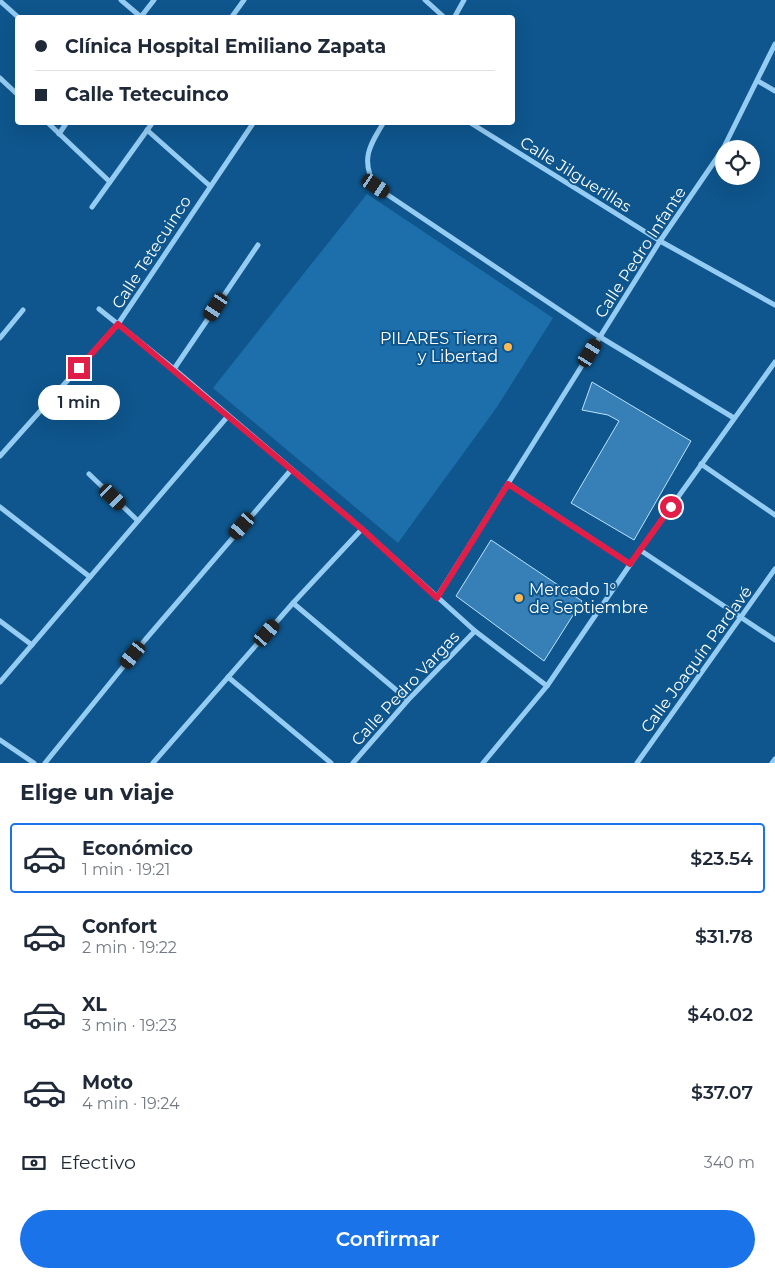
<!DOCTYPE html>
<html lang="es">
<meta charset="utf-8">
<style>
:root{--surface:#fff;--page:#f2f2f3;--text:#1f2937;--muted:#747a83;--line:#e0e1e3;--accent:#1a73e8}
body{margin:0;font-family:Montserrat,sans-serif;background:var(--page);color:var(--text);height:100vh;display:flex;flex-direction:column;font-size:19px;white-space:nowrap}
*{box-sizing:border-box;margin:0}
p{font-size:16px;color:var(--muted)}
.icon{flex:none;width:28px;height:28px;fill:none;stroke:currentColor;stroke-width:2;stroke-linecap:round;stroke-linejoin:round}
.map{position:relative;height:763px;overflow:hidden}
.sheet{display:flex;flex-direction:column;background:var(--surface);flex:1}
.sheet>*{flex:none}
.guide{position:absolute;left:15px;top:15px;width:500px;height:110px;border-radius:5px;box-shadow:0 5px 20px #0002;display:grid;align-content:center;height:110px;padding:0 20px;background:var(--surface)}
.buttons{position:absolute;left:715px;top:140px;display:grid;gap:10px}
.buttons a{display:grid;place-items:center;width:45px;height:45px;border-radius:50%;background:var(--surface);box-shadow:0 5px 20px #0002;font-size:25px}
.end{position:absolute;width:22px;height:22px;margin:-11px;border:6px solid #e11d48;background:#fff;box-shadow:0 0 0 2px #fff}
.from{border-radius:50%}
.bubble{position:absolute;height:35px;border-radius:18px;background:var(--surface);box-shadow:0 5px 20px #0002;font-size:16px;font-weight:600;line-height:35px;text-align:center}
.car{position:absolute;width:15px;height:30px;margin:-15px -8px;border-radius:6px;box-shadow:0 0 4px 1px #0007;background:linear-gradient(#222 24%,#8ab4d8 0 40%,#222 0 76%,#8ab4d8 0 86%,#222 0)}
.guide b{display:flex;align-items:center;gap:18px;height:48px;font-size:19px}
.guide b+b{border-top:1px solid var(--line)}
.guide i{width:12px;height:12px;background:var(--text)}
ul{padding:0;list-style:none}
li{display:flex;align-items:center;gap:15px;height:70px;margin:0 10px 8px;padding:0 10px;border:2px solid transparent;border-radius:5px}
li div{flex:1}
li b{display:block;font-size:19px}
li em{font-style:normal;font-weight:600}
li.selected{border-color:var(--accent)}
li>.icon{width:45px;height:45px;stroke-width:1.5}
h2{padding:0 20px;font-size:22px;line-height:60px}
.pay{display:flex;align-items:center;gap:12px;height:55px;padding:0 20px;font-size:19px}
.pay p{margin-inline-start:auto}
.button{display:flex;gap:10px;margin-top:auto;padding:10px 20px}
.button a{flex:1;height:58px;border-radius:30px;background:var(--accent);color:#fff;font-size:20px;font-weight:600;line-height:58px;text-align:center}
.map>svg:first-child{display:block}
.green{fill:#1c6fab}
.building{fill:#3680b7;stroke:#bce2fe}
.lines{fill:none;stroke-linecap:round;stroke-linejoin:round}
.lane{stroke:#95ccf3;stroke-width:4}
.street{stroke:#95ccf3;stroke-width:5}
.route{stroke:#e11d48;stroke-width:6}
.poi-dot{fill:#ffb957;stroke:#0e568d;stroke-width:2}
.labels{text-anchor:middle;stroke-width:4;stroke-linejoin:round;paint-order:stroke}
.street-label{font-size:16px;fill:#fff;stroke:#0e568d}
.poi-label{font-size:16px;fill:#fff;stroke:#0e568d;text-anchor:end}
</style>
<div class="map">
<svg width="775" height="763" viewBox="0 0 775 763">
<rect width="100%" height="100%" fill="#0e568d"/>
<polygon class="green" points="367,194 553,318 497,407 398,543 213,388"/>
<g class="building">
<polygon points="592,382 691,441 634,540 571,503 619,421 608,415 582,410"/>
<polygon points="491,540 582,601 544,661 456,596"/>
</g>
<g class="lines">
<polyline class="lane" points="508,483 631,564"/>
<g class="street">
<polyline points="121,0 141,17"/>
<polyline points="425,0 445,18"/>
<polyline points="0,1 19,18"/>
<polyline points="140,18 154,0"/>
<polyline points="231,18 244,0"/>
<polyline points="454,18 464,0"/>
<polyline points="0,78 18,95"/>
<polyline points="758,81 775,91"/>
<polyline points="47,122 110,182"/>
<path d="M384 122C369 146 360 161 376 187L600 337 734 418"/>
<polyline points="469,122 660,241 775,305"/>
<polyline points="147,130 210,186"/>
<polyline points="59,134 67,122"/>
<polyline points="92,207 153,122"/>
<polyline points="99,309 174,369 362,529 475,631 547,686"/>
<polyline points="0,338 23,310"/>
<polyline points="174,369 258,245"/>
<polyline points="0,456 118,324 254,122"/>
<polyline points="701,464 775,515"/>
<polyline points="89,474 137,520"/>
<polyline points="0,507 90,577"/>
<polyline points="640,550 775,640"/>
<polyline points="437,597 660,241 723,149 775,44"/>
<polyline points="293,603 408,700"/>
<polyline points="0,621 32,645"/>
<polyline points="228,677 331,763"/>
<polyline points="0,682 228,416"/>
<polyline points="0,740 34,763"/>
<polyline points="45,763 145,640 291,470"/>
<polyline points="153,763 293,603 362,529"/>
<polyline points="353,763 408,700 475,631"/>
<polyline points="483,763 547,686 640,550 775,362"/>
<polyline points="637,763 775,569"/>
<polyline points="772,763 775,759"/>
</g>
</g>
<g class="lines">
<polyline class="route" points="79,368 118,324 362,529 437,598 508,484 630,564 671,507"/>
</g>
<g class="poi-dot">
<circle cx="508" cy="347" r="5"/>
<circle cx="519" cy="598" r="5"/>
</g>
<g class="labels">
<g class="street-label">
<text transform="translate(576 174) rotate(32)" y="6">Calle Jilguerillas</text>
<text transform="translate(151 252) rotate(-57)" y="6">Calle Tetecuinco</text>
<text transform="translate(640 252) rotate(-57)" y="6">Calle Pedro Infante</text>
<text transform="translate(696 659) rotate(-54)" y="6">Calle Joaquín Pardavé</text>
<text transform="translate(405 688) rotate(-47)" y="6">Calle Pedro Vargas</text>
</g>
<g class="poi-label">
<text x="498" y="344">PILARES Tierra<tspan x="498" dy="18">y Libertad</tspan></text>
<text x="529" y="595" text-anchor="start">Mercado 1°<tspan x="529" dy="18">de Septiembre</tspan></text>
</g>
</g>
</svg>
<div class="buttons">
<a><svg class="icon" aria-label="locate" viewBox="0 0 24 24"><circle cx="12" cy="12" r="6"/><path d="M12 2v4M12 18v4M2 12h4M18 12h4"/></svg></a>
</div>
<i class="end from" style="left:671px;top:507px"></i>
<i class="end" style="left:79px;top:368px"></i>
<div class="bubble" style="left:38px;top:385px;width:82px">1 min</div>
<i class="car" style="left:376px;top:186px;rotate:124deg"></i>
<i class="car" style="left:216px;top:307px;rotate:214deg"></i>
<i class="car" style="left:590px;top:353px;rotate:32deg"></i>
<i class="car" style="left:113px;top:497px;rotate:134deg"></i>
<i class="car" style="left:242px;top:526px;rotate:221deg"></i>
<i class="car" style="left:267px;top:633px;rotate:41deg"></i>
<i class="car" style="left:133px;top:655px;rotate:219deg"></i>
<div class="guide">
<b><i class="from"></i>Clínica Hospital Emiliano Zapata</b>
<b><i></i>Calle Tetecuinco</b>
</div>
</div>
<section class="sheet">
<h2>Elige un viaje</h2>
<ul>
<li class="selected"><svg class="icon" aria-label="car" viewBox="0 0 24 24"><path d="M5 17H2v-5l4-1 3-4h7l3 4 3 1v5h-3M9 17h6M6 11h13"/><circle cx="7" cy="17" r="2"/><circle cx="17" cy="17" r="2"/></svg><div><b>Económico</b><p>1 min · 19:21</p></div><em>$23.54</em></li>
<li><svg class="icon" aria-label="car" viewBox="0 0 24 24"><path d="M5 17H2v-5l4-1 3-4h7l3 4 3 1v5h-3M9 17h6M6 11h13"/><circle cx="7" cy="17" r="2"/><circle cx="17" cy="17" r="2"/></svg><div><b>Confort</b><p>2 min · 19:22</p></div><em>$31.78</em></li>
<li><svg class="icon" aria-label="car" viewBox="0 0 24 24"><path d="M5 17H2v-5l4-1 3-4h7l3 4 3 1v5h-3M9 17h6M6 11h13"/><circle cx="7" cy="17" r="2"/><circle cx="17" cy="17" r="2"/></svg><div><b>XL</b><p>3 min · 19:23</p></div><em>$40.02</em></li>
<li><svg class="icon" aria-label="car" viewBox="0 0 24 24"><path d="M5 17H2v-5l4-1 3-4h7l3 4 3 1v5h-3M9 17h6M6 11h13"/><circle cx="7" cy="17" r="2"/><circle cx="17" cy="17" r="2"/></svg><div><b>Moto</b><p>4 min · 19:24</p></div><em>$37.07</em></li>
</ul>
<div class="pay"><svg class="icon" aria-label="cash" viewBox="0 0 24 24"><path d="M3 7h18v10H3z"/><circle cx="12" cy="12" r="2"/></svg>Efectivo<p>340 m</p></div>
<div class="button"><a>Confirmar</a></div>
</section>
